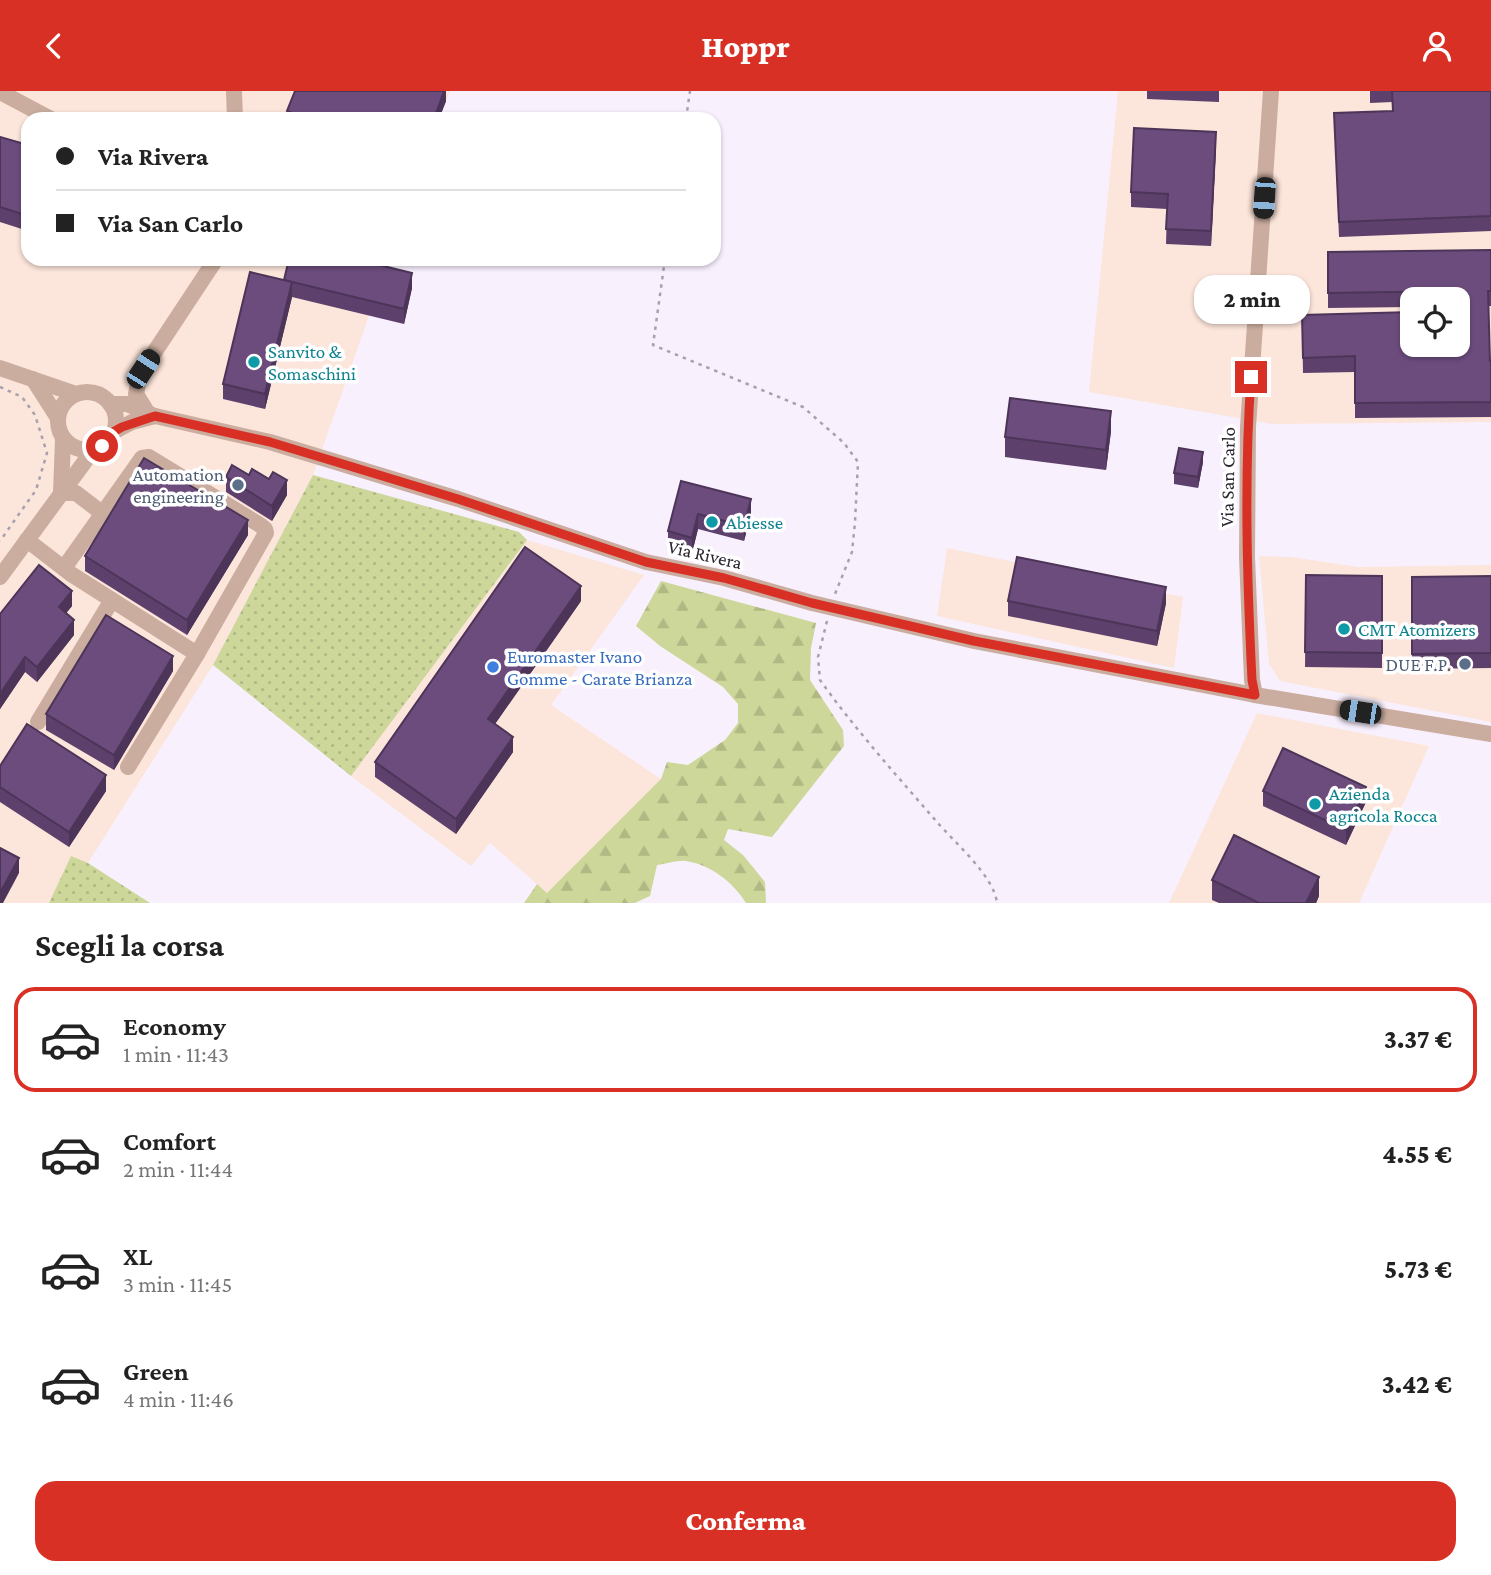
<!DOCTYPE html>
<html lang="it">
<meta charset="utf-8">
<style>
:root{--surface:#fff;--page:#f2f2f2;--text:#222;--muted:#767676;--line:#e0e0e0;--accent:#d93025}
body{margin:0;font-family:"Crimson Pro",serif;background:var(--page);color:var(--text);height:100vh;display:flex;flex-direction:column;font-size:26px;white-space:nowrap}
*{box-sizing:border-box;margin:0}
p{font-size:23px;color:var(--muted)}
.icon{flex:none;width:38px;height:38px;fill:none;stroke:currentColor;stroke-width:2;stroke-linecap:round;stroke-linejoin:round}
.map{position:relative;height:812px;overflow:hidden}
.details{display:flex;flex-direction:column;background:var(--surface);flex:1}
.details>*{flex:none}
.top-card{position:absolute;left:21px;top:21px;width:700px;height:154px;border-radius:21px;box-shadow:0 2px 5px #0004;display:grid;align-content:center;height:154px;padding:0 35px;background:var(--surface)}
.fabs{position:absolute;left:1400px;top:196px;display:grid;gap:14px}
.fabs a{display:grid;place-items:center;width:70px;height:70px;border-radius:14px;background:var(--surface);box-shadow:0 2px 5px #0004;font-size:35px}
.end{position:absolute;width:32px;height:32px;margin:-16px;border:9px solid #d93025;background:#fff;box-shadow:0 0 0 4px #fff}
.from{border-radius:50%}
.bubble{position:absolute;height:49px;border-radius:21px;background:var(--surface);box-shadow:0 2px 5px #0004;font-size:23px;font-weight:800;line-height:49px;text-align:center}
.car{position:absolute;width:21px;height:42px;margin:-21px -10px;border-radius:9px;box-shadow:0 0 5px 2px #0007;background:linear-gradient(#222 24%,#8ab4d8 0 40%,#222 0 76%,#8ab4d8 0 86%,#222 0)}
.top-card b{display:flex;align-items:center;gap:24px;height:66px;font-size:26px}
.top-card b+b{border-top:2px solid var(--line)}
.top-card i{width:18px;height:18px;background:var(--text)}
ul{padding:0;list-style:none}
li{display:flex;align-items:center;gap:21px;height:105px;margin:0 14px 10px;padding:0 21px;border:4px solid transparent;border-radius:21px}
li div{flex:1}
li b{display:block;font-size:26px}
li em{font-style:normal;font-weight:800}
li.on{border-color:var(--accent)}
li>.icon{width:63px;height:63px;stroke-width:1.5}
h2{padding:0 35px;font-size:32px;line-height:84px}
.primary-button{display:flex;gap:14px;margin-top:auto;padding:14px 35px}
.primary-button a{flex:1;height:80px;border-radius:21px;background:var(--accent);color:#fff;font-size:28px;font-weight:800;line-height:80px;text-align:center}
header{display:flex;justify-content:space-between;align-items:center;height:91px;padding:0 35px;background:var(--accent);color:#fff;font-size:32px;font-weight:800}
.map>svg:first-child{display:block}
.industrial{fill:#fce5da;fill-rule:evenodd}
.grass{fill:url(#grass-dots)}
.forest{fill:url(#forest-firs)}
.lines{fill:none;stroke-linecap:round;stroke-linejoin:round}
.path{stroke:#a8a0ad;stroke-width:2.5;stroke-dasharray:3.5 5;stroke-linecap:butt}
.minor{stroke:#caad9f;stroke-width:16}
.wall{fill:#5d416c}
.shaded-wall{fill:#4c3558}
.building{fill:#6c4c7d;stroke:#4c3558;stroke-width:2}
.route{stroke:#d93025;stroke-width:9}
.culture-dot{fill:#0f9aa8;stroke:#fff;stroke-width:2.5}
.service-dot{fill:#5c6f8a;stroke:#fff;stroke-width:2.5}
.shop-dot{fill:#3f7fe0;stroke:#fff;stroke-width:2.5}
.labels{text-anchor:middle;stroke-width:7;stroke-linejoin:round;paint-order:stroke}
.culture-label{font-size:19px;fill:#0d838f;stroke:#fff;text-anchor:start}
.service-label{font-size:19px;fill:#4e5e75;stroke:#fff;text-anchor:end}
.street-label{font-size:19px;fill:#2d2531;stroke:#fff}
.shop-label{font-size:19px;fill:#366cbe;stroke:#fff;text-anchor:start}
</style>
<header><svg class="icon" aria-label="back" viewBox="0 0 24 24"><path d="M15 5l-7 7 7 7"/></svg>Hoppr<svg class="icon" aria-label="person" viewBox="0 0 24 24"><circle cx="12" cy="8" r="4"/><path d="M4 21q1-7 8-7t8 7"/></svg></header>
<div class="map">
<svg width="1491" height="812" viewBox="0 0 1491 812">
<defs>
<pattern id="grass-dots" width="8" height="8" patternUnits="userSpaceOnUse" patternTransform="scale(1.75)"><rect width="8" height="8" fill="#cdd799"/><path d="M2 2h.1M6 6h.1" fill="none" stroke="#b0b884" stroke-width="1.8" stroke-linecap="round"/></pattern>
<pattern id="forest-firs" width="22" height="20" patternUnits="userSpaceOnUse" patternTransform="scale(1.75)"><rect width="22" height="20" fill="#cdd799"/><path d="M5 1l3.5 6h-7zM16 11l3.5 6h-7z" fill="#b0b884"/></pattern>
</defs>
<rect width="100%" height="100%" fill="#f9f0fe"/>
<g class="industrial">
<polygon points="0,0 450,0 439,28 28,28 28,168 389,168 313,384 213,574 88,772 71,766 49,812 0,812"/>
<path d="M1118 0H1491V331L1272 333 1089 301ZM1412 208H1458V254H1412Z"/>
<polygon points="527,449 644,484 551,614 661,688 547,802 490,752 471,775 351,685"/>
<polygon points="947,457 1183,506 1174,577 937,525"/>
<polygon points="1259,465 1291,466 1358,476 1491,474 1491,631 1280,590 1269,573"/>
<polygon points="1257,622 1429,655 1359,812 1169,812"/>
</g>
<g class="grass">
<polygon points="313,384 519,441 527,449 351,685 213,574"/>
<polygon points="71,765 88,772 150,812 49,812"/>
</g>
<path class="forest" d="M661 490 816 532 811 557 810 589 843 639 844 655 772 746 728 738 724 749 743 764 765 791 766 812H746C733 791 711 774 686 770 678 769 666 773 657 774L650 805 635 812H524L537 793 547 802 661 688 667 671 688 674 725 649 738 632V613L723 596 660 555 636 535Z"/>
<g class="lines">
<g class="path">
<polyline points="686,28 690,0"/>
<polyline points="665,168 653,254 803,316 844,352 858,371 855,431 852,461 835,503"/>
<polyline points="0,296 22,306 35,324 47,362 36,399 0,450"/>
<path d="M827 530 818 566 820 589C855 638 897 685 937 731 955 752 994 785 997 812"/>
</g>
<g class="minor">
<polyline points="234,0 235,28"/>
<polyline points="0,1 51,28"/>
<polyline points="0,277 76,303"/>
<polyline points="33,288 58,327"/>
<circle cx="87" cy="330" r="29"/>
<polyline points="110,313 127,313 155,325 270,351 458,408 646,471 724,487 812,512 974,550 1255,604 1491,643"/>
<polyline points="147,321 136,303 140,283 216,168"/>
<polyline points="113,341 132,331 155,325"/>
<polyline points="61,402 63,347"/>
<polyline points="61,402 76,402 102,422"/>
<polyline points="27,449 71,483 197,563 128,676"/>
<polyline points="64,477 142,367 149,366 260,434 265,438 266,442 197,563"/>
<polyline points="0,486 94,358"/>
<polyline points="1255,604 1252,589 1247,466 1248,336 1271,0"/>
<polyline points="38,631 112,509"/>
</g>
</g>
<g class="wall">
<polygon points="446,0 446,10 439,28 287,28 287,20"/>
<polygon points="1147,0 1219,0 1219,11 1147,8"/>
<polygon points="1370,0 1491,0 1491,140 1339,146 1334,22 1392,20 1392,11 1370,12"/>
<polygon points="0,46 28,54 28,140 0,131"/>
<polygon points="1216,56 1211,155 1166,153 1167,118 1131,116 1131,101"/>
<polygon points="1491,159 1491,215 1488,215 1490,270 1491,270 1491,326 1355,327 1355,281 1303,282 1302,224 1460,219 1460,215 1458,215 1458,208 1412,208 1412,216 1328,217 1328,161"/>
<polygon points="148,168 176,168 174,175"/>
<polygon points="284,189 412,197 404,233 292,206 265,318 223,308 223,293"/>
<polygon points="1111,340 1106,379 1005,366 1005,346"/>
<polygon points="1203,371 1198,397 1174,393 1174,382"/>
<polygon points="249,384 269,388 287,404 272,430 226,401 226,386"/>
<polygon points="681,390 751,423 744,450 698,438 692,462 668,455 668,440"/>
<polygon points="248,444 187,544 85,480 85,465"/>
<polygon points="1306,484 1382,485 1382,577 1305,576"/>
<polygon points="1491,485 1491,577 1412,578 1412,486"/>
<polygon points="581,510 495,633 513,661 456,743 375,686 375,671"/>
<polygon points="1008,510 1166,512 1157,555 1008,525"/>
<polygon points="72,515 66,522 74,544 37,591 25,581 0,618 0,523"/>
<polygon points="173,580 114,679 46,639 46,623"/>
<polygon points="0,675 106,700 69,756 0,711"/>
<polygon points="1263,700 1366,711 1346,754 1263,715"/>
<polygon points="1212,789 1319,805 1316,812 1219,812 1212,809"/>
</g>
<g class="shaded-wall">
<polygon points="444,0 446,0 446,10 439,28 434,28"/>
<polygon points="1216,41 1216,56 1211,155 1211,140"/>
<polygon points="412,182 412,197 404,233 404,218"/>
<polygon points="292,191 292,206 265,318 265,303"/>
<polygon points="1111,320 1111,340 1106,379 1106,359"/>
<polygon points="1203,361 1203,371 1198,397 1198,386"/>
<polygon points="287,389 287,404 272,430 272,415"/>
<polygon points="751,408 751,423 744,450 744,435"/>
<polygon points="698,423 698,438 692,462 692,447"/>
<polygon points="248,429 248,444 187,544 187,529"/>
<polygon points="581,495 581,510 488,643 488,628"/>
<polygon points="1166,496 1166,512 1157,555 1157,540"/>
<polygon points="72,500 72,515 59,531 59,516"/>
<polygon points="74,529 74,544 37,591 37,576"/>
<polygon points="173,565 173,580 114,679 114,664"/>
<polygon points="25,566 25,581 0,618 0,603"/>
<polygon points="513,646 513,661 456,743 456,728"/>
<polygon points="106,684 106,700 69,756 69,741"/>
<polygon points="1366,696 1366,711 1346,754 1346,739"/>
<polygon points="19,767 19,782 3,812 0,812 0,802"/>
<polygon points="1319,786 1319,805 1316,812 1306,812"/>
</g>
<g class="building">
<polygon points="295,0 444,0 434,28 309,28 287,20"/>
<polygon points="1392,0 1491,0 1491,125 1339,131 1334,22 1393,20"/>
<polygon points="1134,37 1216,41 1211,140 1166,138 1168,103 1131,101"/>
<polygon points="0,46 28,54 28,125 0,116"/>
<polygon points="1491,159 1491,200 1488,200 1490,270 1491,270 1491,311 1355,312 1355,265 1303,267 1302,224 1412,221 1412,254 1458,254 1458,219 1460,219 1460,200 1328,202 1328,161"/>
<polygon points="289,168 355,168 412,182 404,218 284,189"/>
<polygon points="250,181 292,191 265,303 223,293"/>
<polygon points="1010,307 1111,320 1106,359 1005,346"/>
<polygon points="1179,357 1203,361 1198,386 1174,382"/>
<polygon points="144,367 248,429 187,529 85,465"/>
<polygon points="232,374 249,384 252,378 269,388 273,381 287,389 272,415 226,386"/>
<polygon points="681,390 751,408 744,435 698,423 692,447 668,440"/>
<polygon points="525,456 581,495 488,628 513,646 456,728 375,671"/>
<polygon points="1017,466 1166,496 1157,540 1008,510"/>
<polygon points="39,474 72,500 59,516 74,529 37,576 25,566 0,603 0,523"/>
<polygon points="1306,484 1382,485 1382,562 1305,561"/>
<polygon points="1491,485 1491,562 1412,563 1412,486"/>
<polygon points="106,524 173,565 114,664 46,623"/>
<polygon points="27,633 106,684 69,741 0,696 0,675"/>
<polygon points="1283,657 1366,696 1346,739 1263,700"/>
<polygon points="1234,744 1319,786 1306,812 1259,812 1212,789"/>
<polygon points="0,757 19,767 0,802"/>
</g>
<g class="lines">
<path class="route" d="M102 355 113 341 122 336 155 325 270 351 333 370 458 408 646 471 724 487 812 512 974 550 1255 604 1252 589C1247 488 1244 387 1251 286"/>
</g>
<g class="culture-dot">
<circle cx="254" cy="271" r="7"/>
<circle cx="712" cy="431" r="7"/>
<circle cx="1344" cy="538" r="7"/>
<circle cx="1315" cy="713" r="7"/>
</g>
<g class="service-dot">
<circle cx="238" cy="394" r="7"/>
<circle cx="1465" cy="573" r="7"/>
</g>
<circle class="shop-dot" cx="493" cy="576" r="7"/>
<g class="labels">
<g class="culture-label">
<text x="268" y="267">Sanvito &amp;<tspan x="268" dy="22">Somaschini</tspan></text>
<text x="726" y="438">Abiesse</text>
<text x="1358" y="545">CMT Atomizers</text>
<text x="1329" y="709">Azienda<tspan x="1329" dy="22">agricola Rocca</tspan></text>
</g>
<g class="service-label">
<text x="224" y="390">Automation<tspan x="224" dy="22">engineering</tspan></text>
<text x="1451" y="580">DUE F.P.</text>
</g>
<g class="street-label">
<text transform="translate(1227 386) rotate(-89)" y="7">Via San Carlo</text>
<text transform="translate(705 463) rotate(13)" y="7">Via Rivera</text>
</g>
<g class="shop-label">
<text x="507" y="572">Euromaster Ivano<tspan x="507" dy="22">Gomme - Carate Brianza</tspan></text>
</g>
</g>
</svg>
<div class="fabs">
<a><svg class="icon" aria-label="locate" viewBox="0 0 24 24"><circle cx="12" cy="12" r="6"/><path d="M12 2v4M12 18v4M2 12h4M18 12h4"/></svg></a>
</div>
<i class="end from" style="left:102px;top:355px"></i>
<i class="end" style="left:1251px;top:286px"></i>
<div class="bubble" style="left:1194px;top:184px;width:116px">2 min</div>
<i class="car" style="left:1264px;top:107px;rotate:184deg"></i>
<i class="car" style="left:143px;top:278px;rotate:33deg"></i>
<i class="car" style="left:1360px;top:621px;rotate:279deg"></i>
<div class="top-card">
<b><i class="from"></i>Via Rivera</b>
<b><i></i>Via San Carlo</b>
</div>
</div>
<section class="details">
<h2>Scegli la corsa</h2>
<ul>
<li class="on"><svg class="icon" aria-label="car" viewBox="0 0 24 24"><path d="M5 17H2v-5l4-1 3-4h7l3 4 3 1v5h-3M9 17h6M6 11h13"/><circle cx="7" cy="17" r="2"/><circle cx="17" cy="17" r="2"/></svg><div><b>Economy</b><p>1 min · 11:43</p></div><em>3.37 €</em></li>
<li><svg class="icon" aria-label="car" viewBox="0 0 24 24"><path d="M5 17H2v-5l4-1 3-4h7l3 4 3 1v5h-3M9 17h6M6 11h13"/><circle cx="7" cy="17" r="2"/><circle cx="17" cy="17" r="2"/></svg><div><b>Comfort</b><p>2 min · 11:44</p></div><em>4.55 €</em></li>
<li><svg class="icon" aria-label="car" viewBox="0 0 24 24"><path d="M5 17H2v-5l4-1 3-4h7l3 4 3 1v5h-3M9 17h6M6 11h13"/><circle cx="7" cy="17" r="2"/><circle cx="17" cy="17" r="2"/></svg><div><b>XL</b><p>3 min · 11:45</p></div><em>5.73 €</em></li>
<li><svg class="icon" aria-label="car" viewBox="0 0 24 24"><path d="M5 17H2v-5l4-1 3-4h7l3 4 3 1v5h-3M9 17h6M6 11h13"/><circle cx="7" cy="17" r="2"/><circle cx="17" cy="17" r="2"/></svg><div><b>Green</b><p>4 min · 11:46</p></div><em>3.42 €</em></li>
</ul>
<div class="primary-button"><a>Conferma</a></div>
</section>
